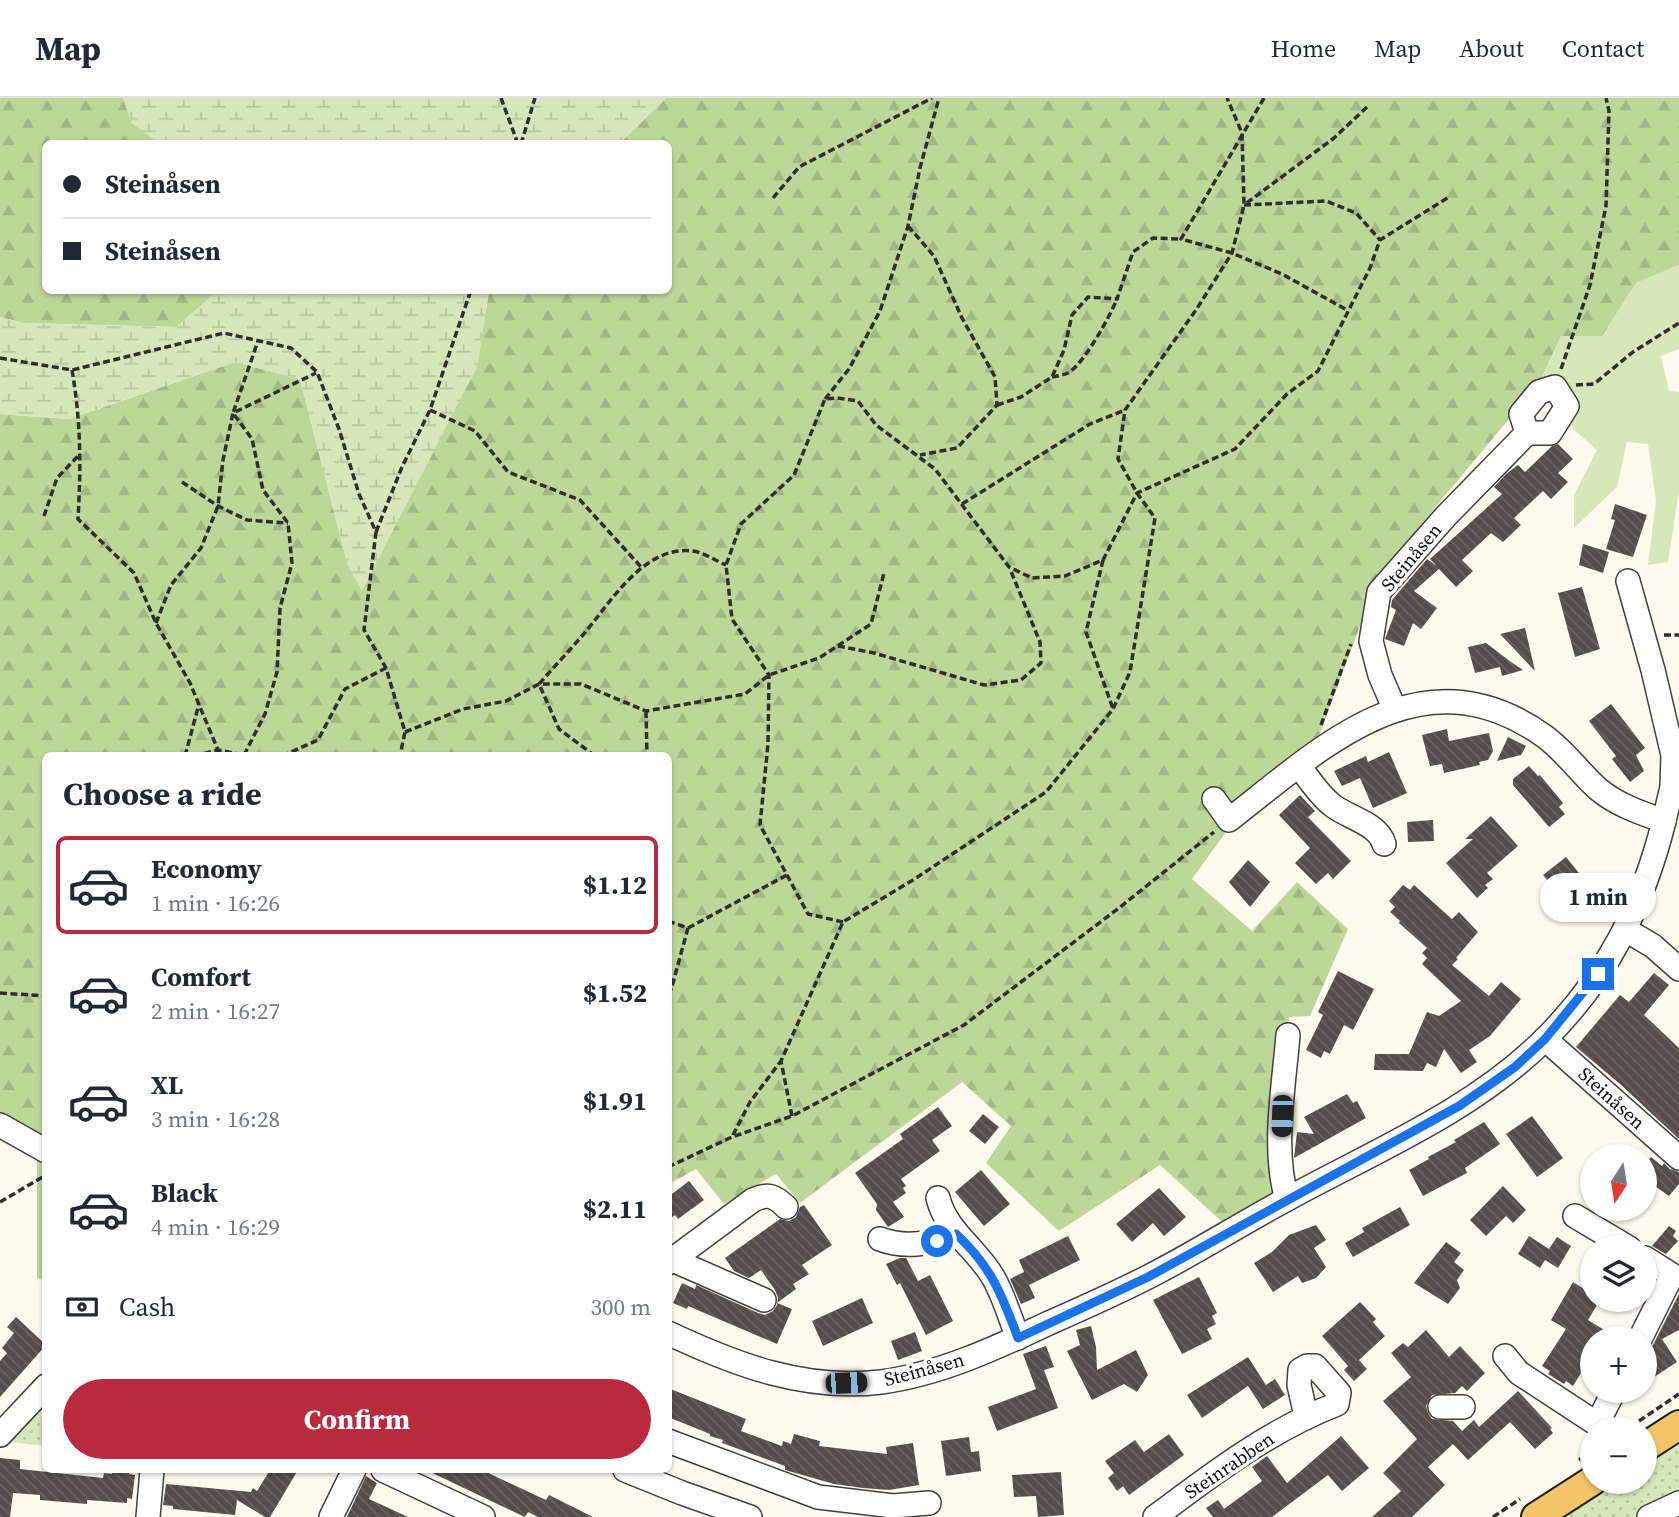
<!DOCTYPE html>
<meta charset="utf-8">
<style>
:root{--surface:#fff;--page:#f6f6f7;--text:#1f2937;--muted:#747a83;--line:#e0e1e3;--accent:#b92a3f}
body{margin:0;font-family:"Source Serif 4",serif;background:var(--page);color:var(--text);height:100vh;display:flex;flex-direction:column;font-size:26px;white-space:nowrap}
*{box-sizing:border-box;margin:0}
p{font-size:23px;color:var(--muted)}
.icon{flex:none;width:38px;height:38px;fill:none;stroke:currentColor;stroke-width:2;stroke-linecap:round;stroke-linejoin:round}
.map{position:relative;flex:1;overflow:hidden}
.panel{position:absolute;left:42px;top:654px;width:630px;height:721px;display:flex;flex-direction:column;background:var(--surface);border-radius:10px;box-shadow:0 2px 5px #0004}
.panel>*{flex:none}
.banner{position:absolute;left:42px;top:42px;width:630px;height:154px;border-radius:10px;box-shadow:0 2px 5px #0004;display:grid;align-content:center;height:154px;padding:0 21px;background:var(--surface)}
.needle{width:46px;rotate:192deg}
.buttons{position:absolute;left:1580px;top:1046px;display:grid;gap:14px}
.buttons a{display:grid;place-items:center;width:77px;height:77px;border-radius:50%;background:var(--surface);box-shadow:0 2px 5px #0004;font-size:35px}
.end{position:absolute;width:32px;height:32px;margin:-16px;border:9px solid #1a73e8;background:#fff;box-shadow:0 0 0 4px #fff}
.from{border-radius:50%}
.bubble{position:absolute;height:49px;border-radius:24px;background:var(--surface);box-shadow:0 2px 5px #0004;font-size:23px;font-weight:700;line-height:49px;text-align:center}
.car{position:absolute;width:21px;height:42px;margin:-21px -10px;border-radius:9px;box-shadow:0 0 5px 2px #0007;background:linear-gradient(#222 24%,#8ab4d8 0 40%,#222 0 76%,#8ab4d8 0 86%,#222 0)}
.banner b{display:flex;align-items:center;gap:24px;height:66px;font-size:26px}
.banner b+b{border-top:2px solid var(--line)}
.banner i{width:18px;height:18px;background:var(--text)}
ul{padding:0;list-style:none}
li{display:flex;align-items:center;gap:21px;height:98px;margin:0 14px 10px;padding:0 7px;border:4px solid transparent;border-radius:10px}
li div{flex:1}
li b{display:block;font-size:26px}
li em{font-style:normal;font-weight:700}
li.current{border-color:var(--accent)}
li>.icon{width:63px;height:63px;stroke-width:1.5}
h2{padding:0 21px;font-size:32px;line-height:84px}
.pay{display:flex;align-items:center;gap:18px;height:77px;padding:0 21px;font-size:26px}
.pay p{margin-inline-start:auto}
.action{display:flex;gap:14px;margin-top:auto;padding:14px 21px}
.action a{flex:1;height:80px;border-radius:42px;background:var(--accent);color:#fff;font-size:28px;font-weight:700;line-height:80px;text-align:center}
header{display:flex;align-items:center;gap:42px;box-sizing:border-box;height:98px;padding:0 35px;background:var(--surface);border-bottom:2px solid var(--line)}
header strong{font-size:33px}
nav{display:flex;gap:38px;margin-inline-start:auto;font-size:24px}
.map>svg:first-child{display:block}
.grass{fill:#d6e8b9}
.forest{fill:url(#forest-firs)}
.wetland{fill:url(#wetland-marsh)}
.park{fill:url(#park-dots)}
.building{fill:url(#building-back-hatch)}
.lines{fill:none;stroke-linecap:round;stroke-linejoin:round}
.minor-casing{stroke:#404040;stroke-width:26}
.major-casing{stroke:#1e1e1e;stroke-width:32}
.path{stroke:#2f2f2f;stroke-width:3.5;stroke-dasharray:7 3.5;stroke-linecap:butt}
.minor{stroke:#fff;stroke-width:23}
.major{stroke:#f4c469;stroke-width:28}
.route{stroke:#1a73e8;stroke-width:9}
.labels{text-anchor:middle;stroke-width:7;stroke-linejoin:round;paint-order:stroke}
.street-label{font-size:19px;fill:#0d0d0d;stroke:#fff}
</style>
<header>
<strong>Map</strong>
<nav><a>Home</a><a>Map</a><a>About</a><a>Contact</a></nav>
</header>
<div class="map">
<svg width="1679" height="1419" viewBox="0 0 1679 1419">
<defs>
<pattern id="forest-firs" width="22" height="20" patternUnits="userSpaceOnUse" patternTransform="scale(1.75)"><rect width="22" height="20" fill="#bcd899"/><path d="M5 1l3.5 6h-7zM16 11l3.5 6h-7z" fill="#a0b883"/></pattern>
<pattern id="wetland-marsh" width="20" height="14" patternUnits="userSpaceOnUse" patternTransform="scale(1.75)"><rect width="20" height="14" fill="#d6e8b9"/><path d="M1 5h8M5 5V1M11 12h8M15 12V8" fill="none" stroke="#b6c69e"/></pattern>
<pattern id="park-dots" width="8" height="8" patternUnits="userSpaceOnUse" patternTransform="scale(1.75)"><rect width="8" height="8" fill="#d6e8b9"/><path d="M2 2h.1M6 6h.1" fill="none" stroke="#b6c69e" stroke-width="1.8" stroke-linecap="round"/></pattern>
<pattern id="building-back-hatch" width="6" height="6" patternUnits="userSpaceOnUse" patternTransform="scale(1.75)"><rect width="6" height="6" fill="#564d4a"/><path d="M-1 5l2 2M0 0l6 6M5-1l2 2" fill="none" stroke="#696260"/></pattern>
</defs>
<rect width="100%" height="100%" fill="#fefaee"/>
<polygon class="grass" points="1679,167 1679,251 1661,258 1669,293 1679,294 1679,393 1668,464 1648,467 1656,403 1648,346 1627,344 1617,389 1574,430 1574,397 1597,352 1571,329 1539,285 1561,238 1602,238 1636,185"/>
<g class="forest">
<polygon points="0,0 123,0 132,25 160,45 46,46 46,192 218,193 176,229 23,225 0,219"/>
<polygon points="666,0 1679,0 1679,167 1636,185 1602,238 1561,238 1539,285 1379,477 1312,657 1241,713 1192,781 1252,833 1297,784 1348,831 1310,918 1289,919 1287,1101 1232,1133 1160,1067 1059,1133 986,1065 1011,1028 962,984 800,1105 776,1076 724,1106 696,1071 669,1086 668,658 46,658 45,1182 37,1180 37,1040 0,1022 0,316 69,321 235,264 300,281 348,468 477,269 489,193 668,192 668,46 620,45"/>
</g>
<g class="wetland">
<polygon points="123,0 666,0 620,45 160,46 132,25"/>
<polygon points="218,193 489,193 477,269 362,493 348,468 300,281 235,264 69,321 0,316 0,219 23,225 176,229"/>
</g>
<g class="park">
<polygon points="45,1294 45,1348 1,1343"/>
<polygon points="1679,1326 1679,1419 1547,1419 1594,1384 1645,1384 1645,1348"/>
</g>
<g class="building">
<polygon points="1558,346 1573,361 1558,375 1568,384 1551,401 1543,393 1514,420 1521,427 1503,444 1491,435 1462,462 1473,473 1456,489 1439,471 1414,493 1437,510 1421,531 1413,525 1404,548 1385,541 1396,512 1391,509 1392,502 1427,461 1437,468 1430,461 1502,396 1494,389 1506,376 1518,367 1525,374 1552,348"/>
<polygon points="1615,406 1647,417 1633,459 1606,451 1615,422 1611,421"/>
<polygon points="1583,446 1609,454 1603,475 1579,467"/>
<polygon points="1582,489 1600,551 1575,559 1558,495"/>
<polygon points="1525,530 1535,573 1500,536"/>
<polygon points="1486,545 1511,564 1523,572 1502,578 1500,569 1475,575 1468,549"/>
<polygon points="1611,606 1645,650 1636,657 1644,673 1630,684 1612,661 1616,658 1589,623"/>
<polygon points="1447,631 1449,643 1489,635 1493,653 1488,662 1479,664 1480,667 1444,675 1442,666 1430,668 1422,637"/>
<polygon points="1508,639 1526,648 1521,657 1497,663"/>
<polygon points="1389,654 1407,695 1373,710 1360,680 1342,688 1334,673 1366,658 1368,664"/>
<polygon points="1529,668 1538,678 1540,677 1563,705 1559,709 1565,716 1549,729 1513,687 1513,681"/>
<polygon points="1300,697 1315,713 1308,719 1351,763 1333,781 1328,775 1316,786 1295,765 1310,750 1279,717"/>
<polygon points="1491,718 1518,748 1487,775 1493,781 1485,787 1488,790 1477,800 1446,765 1473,741 1465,741"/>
<polygon points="1433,722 1434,743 1408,744 1407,724"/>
<polygon points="1566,759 1595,795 1572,813 1543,777"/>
<polygon points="1248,762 1270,784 1250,809 1229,784"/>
<polygon points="1403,787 1410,792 1414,787 1452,821 1459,814 1478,834 1456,860 1458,861 1452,867 1489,898 1501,884 1521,901 1490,938 1469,952 1477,964 1461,975 1444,951 1436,969 1427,965 1423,973 1374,972 1375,956 1409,956 1427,914 1439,918 1461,903 1422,866 1427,860 1422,855 1427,850 1399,825 1400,823 1390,814 1395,809 1389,803"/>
<polygon points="1338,873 1374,891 1353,932 1344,927 1330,956 1324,953 1321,960 1306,952 1323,917 1318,914"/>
<polygon points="1654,875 1669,887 1644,917 1679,950 1679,1041 1620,986 1576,949 1620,897 1629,904"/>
<polygon points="1347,996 1353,1005 1357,1003 1366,1020 1294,1060 1297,1034 1314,1036 1304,1019"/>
<polygon points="938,1009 952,1028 932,1042 940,1053 901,1081 906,1088 903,1090 906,1095 893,1104 904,1119 888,1129 876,1112 877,1106 855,1075 903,1041 900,1036"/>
<polygon points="983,1016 999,1029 985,1046 969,1033"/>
<polygon points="1532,1018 1563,1060 1537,1079 1506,1036"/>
<polygon points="1484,1024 1500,1046 1465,1070 1467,1075 1423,1098 1409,1072 1429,1061 1428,1059 1456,1044 1454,1042"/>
<polygon points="1651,1059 1662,1068 1664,1065 1670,1071 1679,1074 1679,1086 1669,1098 1649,1084 1652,1081 1645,1075 1645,1066"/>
<polygon points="981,1072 1010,1106 984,1128 955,1094"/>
<polygon points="689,1083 704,1102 678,1121 675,1117 668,1122 668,1099"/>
<polygon points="1503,1088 1526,1112 1513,1125 1506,1118 1486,1138 1470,1122"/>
<polygon points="1159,1090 1186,1119 1164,1138 1153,1125 1132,1144 1116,1126"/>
<polygon points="804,1107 832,1147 802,1167 809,1176 793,1186 796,1191 777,1205 792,1211 777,1246 688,1208 687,1211 673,1205 682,1185 695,1191 696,1187 758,1215 765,1217 773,1213 777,1207 778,1200 775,1192 761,1172 749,1180 734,1173 725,1160 780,1121 789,1123 796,1119 800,1109"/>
<polygon points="1400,1109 1410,1127 1353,1159 1345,1145 1364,1134 1362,1130"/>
<polygon points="1316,1127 1326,1142 1314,1150 1326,1169 1316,1180 1302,1185 1298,1178 1273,1194 1254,1165 1272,1154 1289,1137"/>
<polygon points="1669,1128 1676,1133 1673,1138 1678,1143 1666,1156 1652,1148"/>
<polygon points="1068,1138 1080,1162 1029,1187 1035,1200 1021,1206 1010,1181 1024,1174 1019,1162"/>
<polygon points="1529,1138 1549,1151 1557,1139 1571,1148 1558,1170 1545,1162 1540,1170 1518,1156"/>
<polygon points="1446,1144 1461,1155 1454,1164 1464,1172 1457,1182 1460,1190 1448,1206 1414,1185"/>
<polygon points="900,1160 906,1160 918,1183 930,1177 953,1223 926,1237 900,1185 897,1187 886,1166"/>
<polygon points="1199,1179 1217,1215 1212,1218 1216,1226 1207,1231 1212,1241 1182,1256 1153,1202"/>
<polygon points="1573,1184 1592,1196 1592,1202 1596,1202 1597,1207 1588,1222 1619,1241 1592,1241 1592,1257 1573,1288 1566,1283 1564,1286 1548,1276 1550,1273 1542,1268 1566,1231 1551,1222"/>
<polygon points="1679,1196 1679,1232 1662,1241 1677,1264 1645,1285 1645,1256 1653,1247"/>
<polygon points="862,1200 873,1225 823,1248 812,1223"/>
<polygon points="1360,1204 1376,1221 1373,1224 1385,1238 1359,1262 1367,1271 1354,1283 1344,1272 1348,1268 1322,1238"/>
<polygon points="16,1219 46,1247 0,1299 0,1263 7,1255 2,1250 14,1235 7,1229"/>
<polygon points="1091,1228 1096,1249 1097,1272 1136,1252 1148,1277 1137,1294 1124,1286 1092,1302 1067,1253 1080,1247 1076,1232"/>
<polygon points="1426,1232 1449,1259 1460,1248 1485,1275 1467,1293 1462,1288 1455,1295 1432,1297 1426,1308 1428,1315 1432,1321 1453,1323 1462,1333 1474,1322 1479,1329 1518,1293 1552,1330 1550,1331 1553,1335 1535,1351 1510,1324 1468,1362 1453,1346 1428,1369 1445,1387 1412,1419 1372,1419 1401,1393 1383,1375 1417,1341 1383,1303 1411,1279 1391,1255 1403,1245 1408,1249"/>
<polygon points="915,1234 922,1253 898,1262 891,1243"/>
<polygon points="1046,1248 1054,1269 1044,1272 1058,1310 997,1333 988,1309 1036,1291 1023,1256"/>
<polygon points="1248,1259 1266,1287 1275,1281 1285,1297 1263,1311 1248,1288 1202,1320 1187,1297"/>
<polygon points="668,1290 746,1321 741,1333 782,1348 783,1343 791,1346 794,1336 820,1343 819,1348 887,1356 886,1349 913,1345 919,1387 889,1392 863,1390 834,1386 785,1372 785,1368 722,1345 723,1342 710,1338 710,1336 668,1319"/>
<polygon points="1169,1336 1184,1357 1129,1397 1123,1388 1117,1393 1108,1380 1114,1375 1105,1363 1135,1342 1144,1354"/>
<polygon points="1341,1338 1369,1370 1342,1393 1328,1377 1272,1419 1213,1419 1206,1410 1218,1402 1224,1411 1262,1383 1252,1369 1267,1358 1287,1385"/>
<polygon points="969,1339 971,1354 979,1353 981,1373 946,1378 941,1343"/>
<polygon points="0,1360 20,1362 20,1371 103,1380 104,1375 112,1376 112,1372 129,1372 129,1376 135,1377 132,1401 127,1400 127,1405 87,1402 87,1406 40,1402 40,1397 13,1395 10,1419 0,1419"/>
<polygon points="270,1372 298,1372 270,1419 265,1419 237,1402 235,1417 173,1411 173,1408 163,1407 166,1386 251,1394 253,1390 257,1393"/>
<polygon points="426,1372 482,1372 546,1402 549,1397 593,1419 538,1419 528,1414 525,1419"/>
<polygon points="1061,1374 1064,1417 1038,1419 1036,1398 1014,1399 1012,1377"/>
<polygon points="366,1378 377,1385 369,1401 408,1419 347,1419"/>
</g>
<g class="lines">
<defs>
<g id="minor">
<polyline points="1628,483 1653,572 1673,657 1672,689 1664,723"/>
<polyline points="1395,612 1380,577 1371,543 1379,494 1446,418 1527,335 1550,335 1567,308 1555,289 1539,294 1521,316 1527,335"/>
<path d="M1299 668C1309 681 1319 697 1332 707 1348 720 1378 725 1384 746"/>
<polyline points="1626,832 1653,848 1679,871"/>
<polyline points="1545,941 1679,1060"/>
<polyline points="0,1027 46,1053"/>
<path d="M938 1100C946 1133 976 1150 993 1179 1004 1198 1010 1220 1018 1240"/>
<path d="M1287 1101C1272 1052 1284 987 1288 937"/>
<polyline points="1575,1118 1629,1150"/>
<path d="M880 1141C906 1151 931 1145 956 1137"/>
<polyline points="673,1162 764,1202"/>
<path d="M668 1165 753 1102C768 1095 775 1098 786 1109"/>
<path d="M668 1235C736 1267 805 1293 881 1284 940 1276 996 1250 1049 1225 1083 1210 1117 1195 1150 1178 1197 1154 1242 1125 1289 1100 1377 1052 1472 1013 1544 942 1607 880 1643 807 1664 723 1641 715 1617 707 1598 691 1579 674 1565 653 1544 638 1422 551 1324 648 1229 722L1214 701"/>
<polyline points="1640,1241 1672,1177 1645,1160"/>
<polyline points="1505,1258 1519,1275 1597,1326 1602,1332"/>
<polyline points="1440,1309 1463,1309"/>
<polyline points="1597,1326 1614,1293"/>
<polyline points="0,1337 46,1288"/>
<polyline points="668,1343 818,1399 893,1408 929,1405"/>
<polyline points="383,1372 483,1419"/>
<polyline points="625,1372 682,1395 750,1419"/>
<polyline points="148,1419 152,1372"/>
<polyline points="331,1419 354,1372"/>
<path d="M1155 1419C1212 1376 1270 1332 1337 1306L1339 1295 1315 1268H1307L1300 1272 1299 1287 1306 1318"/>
<polyline points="1649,1419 1679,1405"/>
</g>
<g id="major">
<polyline points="1645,1349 1679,1327"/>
<polyline points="1536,1419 1592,1383"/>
</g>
</defs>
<use href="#minor" class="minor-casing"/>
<use href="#major" class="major-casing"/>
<g class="path">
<polyline points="501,0 518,46"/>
<polyline points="1264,0 1181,141 1232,155 1282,176 1347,212"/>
<polyline points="1367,9 1334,40 1244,107 1326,103 1356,115 1380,142"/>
<polyline points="521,46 535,0"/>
<polyline points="773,100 799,69 932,0"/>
<polyline points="908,128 934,158 962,220 995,279 997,307 957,350 920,357"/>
<polyline points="0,260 72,272 224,235 291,250 317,274 339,331 359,396 376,434 364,532 386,570 405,634 400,658"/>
<polyline points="1561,271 1590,187 1606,108 1609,13 1606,0"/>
<path d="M72 272C81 324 81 369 78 421L134 475 156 525 190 585 218 652 249 658"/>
<path d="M1052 279C1057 278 1064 277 1068 275 1084 266 1110 218 1117 201"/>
<polyline points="1576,287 1594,286 1633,254 1679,225"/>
<polyline points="825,301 849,271 880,213 908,128 920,70 939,0"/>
<polyline points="997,307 1021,299 1052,279 1064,252 1072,217 1088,199 1117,201 1133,154 1153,140 1180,141"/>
<polyline points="430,312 475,333 508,374 580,402 642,470"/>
<polyline points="182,384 218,408 247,422 288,425"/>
<polyline points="962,406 1090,326 1125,312"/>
<polyline points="44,418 57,380 80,356"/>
<polyline points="376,434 402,369 430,312 471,192"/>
<polyline points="1103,462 1086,534 1113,611"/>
<polyline points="156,525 171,487 201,450 218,408 223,362 233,315 316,275"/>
<polyline points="1664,537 1679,537"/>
<polyline points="838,548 874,555 984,587 1021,582 1041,565 1040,544 1010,471"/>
<polyline points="646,613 647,658"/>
<polyline points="1321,627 1351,546"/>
<polyline points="405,634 463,611 506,603 539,586 581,586 646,613 745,596 769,577 819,560 871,526 884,475"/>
<polyline points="244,657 265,616 277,574 280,510 292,465 288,425 263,392 252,341 233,315 258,243"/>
<polyline points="185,658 199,606"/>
<polyline points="194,658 218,652"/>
<polyline points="282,658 318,642 345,591 386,570"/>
<path d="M595 658 559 631 539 586C553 570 568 554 582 538 609 507 643 447 692 453 703 454 716 463 726 467"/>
<polyline points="668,823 688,830 671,892"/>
<polyline points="843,824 808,816 760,727 768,646 769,577 732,521 726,467 741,426 794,377 825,301 837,300 858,303 876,327 935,371 1009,469 1032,480 1065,478 1103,462 1137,395 1235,351 1287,296 1318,273 1370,170 1380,142 1449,99"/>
<polyline points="688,830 787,777"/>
<polyline points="0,895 46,898"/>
<polyline points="792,1018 781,963 843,824 913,782 1046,694 1113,611 1130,574 1155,420 1137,395 1118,361 1125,312 1196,212 1232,155 1244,107 1242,35 1227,0"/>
<polyline points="733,1037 750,1004 781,963"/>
<polyline points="668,1069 732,1039 792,1018 964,927 1119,810 1214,734"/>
<polyline points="0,1104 46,1077"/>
<polyline points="1639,1323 1679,1296"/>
<polyline points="1579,1362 1592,1354"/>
<polyline points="1493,1419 1520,1401"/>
</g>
<use href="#minor" class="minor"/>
<use href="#major" class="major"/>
</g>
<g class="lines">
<path class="route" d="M937 1143 956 1136C991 1168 1002 1197 1018 1240L1148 1179 1459 1008 1515 969 1545 941 1598 876"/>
</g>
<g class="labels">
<g class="street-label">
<text transform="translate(1411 459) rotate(-50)" y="7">Steinåsen</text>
<text transform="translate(1612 1000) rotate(42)" y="7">Steinåsen</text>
<text transform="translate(924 1271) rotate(-15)" y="7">Steinåsen</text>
<text transform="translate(1229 1367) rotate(-34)" y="7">Steinrabben</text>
</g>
</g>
</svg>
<div class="buttons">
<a><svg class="needle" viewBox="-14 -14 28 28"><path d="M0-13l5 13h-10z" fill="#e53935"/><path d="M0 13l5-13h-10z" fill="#747a83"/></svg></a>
<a><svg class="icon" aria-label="layers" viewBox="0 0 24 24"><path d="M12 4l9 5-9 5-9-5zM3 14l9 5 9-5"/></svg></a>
<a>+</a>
<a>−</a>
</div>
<i class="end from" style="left:937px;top:1143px"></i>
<i class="end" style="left:1598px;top:876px"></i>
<div class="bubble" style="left:1540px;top:775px;width:116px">1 min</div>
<i class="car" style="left:1282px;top:1018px;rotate:182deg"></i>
<i class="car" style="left:846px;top:1285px;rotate:88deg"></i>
<div class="banner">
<b><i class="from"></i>Steinåsen</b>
<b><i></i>Steinåsen</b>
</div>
<section class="panel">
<h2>Choose a ride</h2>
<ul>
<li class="current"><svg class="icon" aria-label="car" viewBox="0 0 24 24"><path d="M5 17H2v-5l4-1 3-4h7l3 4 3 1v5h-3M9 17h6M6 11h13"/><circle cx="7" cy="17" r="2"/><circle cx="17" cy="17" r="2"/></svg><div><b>Economy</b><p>1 min · 16:26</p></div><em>$1.12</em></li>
<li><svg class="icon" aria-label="car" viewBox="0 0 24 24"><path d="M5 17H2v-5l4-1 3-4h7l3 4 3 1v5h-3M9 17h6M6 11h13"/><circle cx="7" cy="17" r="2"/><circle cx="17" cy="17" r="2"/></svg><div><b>Comfort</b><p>2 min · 16:27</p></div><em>$1.52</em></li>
<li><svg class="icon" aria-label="car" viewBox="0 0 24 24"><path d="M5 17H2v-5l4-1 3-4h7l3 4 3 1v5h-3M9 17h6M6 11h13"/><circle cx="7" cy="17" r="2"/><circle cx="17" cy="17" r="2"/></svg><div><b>XL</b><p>3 min · 16:28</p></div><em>$1.91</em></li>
<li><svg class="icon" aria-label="car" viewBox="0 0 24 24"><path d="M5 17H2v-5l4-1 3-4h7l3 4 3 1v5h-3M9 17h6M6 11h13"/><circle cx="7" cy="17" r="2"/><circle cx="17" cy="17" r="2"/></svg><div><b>Black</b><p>4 min · 16:29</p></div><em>$2.11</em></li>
</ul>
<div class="pay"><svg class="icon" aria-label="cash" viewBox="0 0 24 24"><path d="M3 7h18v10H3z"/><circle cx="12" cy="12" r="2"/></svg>Cash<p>300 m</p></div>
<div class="action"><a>Confirm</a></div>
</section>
</div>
